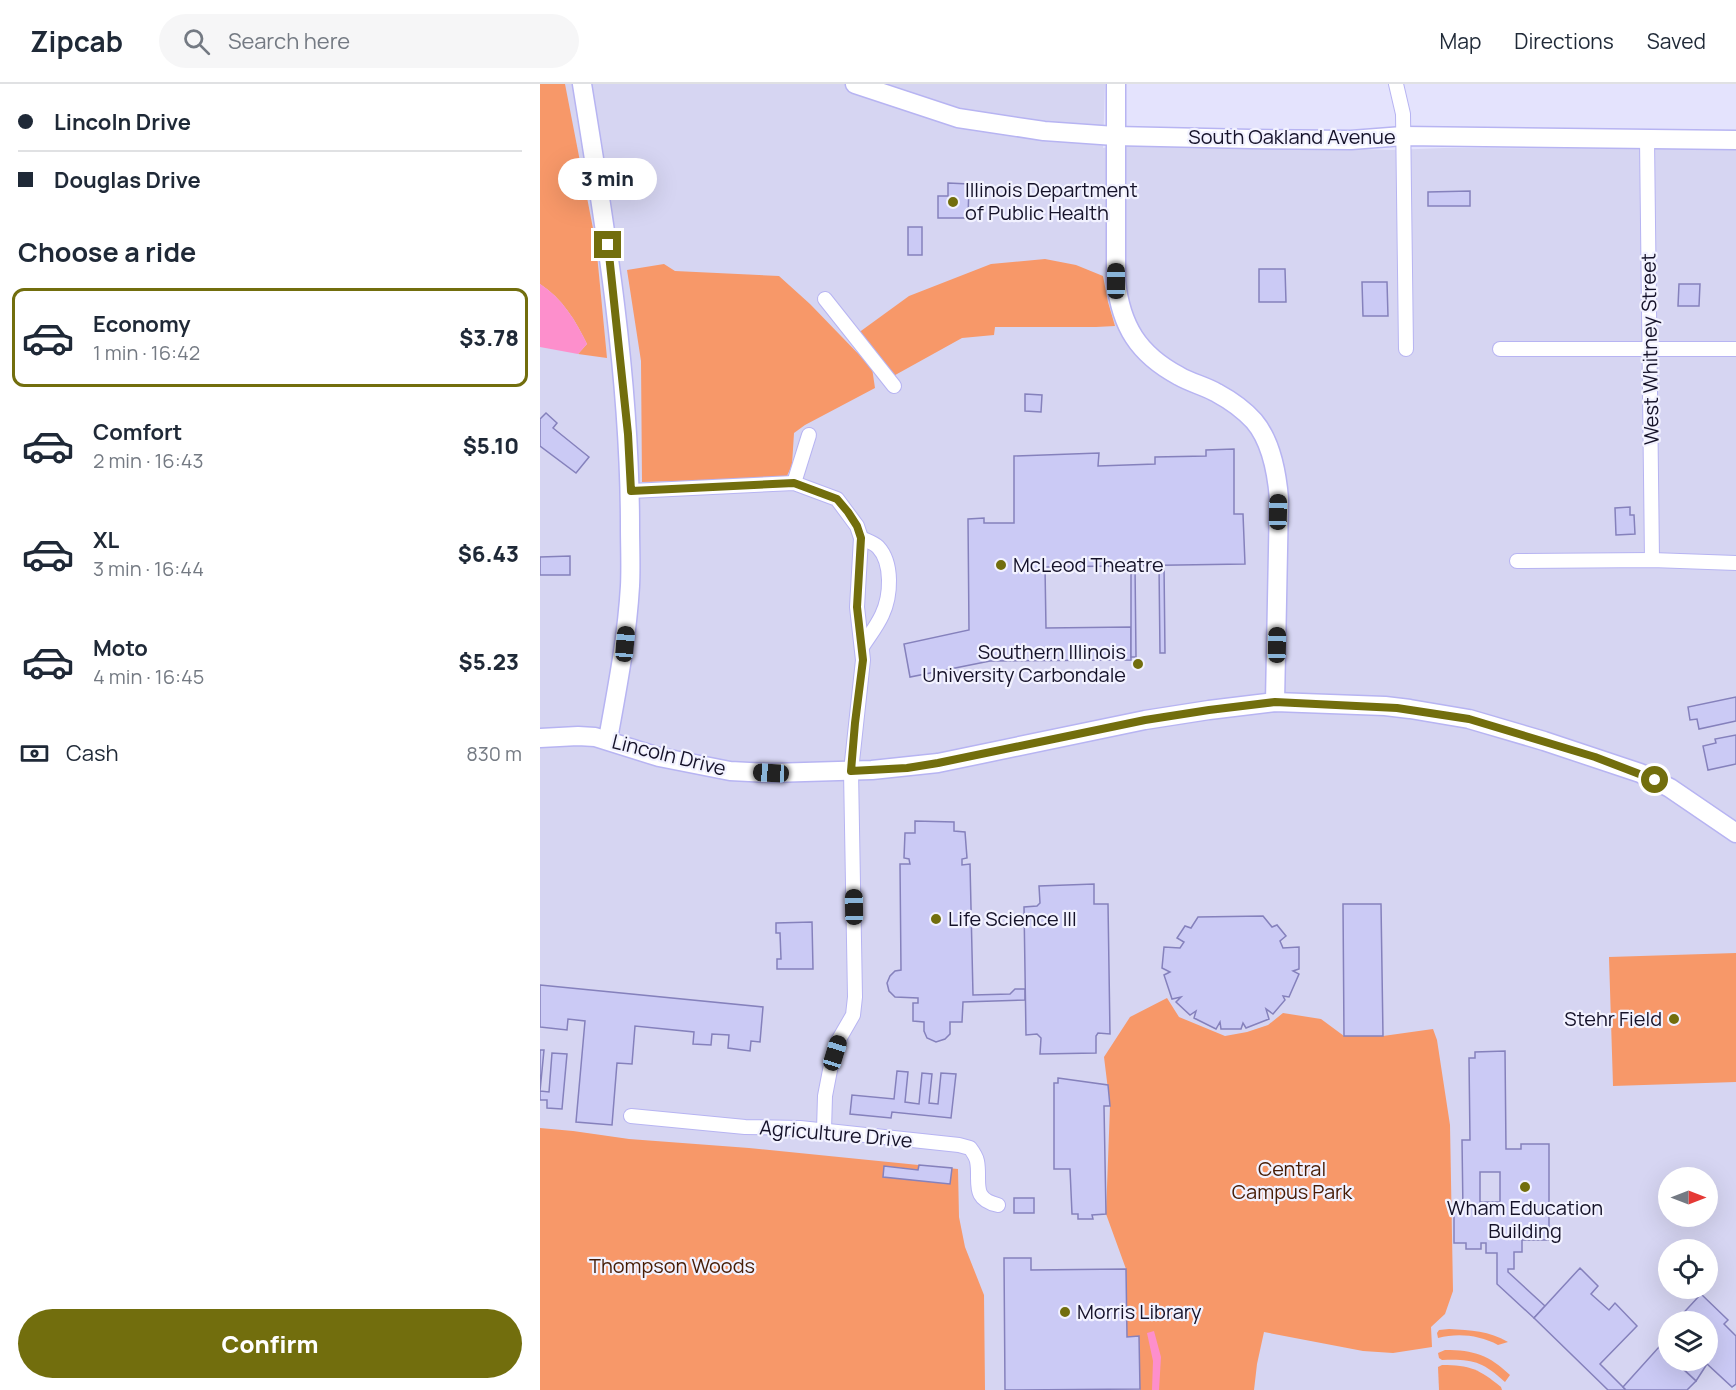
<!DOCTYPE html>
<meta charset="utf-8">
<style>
:root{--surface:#fff;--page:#f6f6f7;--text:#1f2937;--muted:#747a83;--line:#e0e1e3;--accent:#726e0d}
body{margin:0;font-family:Manrope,sans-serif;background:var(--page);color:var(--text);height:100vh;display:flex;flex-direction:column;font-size:22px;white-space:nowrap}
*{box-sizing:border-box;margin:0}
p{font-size:20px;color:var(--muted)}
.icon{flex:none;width:33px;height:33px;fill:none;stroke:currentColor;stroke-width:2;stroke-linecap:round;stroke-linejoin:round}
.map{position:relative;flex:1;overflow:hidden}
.details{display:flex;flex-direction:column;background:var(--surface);width:540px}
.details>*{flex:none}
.top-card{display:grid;align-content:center;height:132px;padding:0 18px;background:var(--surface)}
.needle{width:39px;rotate:90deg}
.buttons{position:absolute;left:1118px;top:1083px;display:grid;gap:12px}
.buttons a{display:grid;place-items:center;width:60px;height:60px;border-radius:50%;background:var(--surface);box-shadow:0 6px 24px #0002;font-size:30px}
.end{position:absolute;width:27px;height:27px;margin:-14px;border:8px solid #726e0d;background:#fff;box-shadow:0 0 0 3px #fff}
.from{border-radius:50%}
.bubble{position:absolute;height:42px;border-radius:21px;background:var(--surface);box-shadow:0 6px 24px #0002;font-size:20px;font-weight:800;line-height:42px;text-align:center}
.car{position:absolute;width:18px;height:36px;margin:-18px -9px;border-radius:8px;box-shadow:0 0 4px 2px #0007;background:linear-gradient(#222 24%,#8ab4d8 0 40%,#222 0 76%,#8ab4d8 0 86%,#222 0)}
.top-card b{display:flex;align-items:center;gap:21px;height:57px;font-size:22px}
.top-card b+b{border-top:2px solid var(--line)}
.top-card i{width:15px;height:15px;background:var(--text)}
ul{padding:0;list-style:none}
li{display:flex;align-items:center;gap:18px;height:99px;margin:0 12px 9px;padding:0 6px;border:3px solid transparent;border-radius:12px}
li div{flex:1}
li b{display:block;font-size:22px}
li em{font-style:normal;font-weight:800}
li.selected{border-color:var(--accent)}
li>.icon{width:54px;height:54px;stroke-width:1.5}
h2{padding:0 18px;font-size:27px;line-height:72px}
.pay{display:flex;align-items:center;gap:15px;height:66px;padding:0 18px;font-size:22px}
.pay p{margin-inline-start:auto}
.primary-button{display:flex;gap:12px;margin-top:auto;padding:12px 18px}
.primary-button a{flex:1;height:69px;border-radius:36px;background:var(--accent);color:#fff;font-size:24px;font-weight:800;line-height:69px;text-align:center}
header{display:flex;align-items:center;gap:36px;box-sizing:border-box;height:84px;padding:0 30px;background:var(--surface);border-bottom:2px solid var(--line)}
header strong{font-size:28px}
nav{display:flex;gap:33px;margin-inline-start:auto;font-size:21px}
.search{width:420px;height:54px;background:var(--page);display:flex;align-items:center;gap:15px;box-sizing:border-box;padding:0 21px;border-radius:33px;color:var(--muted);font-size:22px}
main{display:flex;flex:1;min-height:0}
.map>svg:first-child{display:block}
.built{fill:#d6d5f2;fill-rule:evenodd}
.green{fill:#f79869}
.water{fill:#fd8fcc}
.building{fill:#cbcaf5;stroke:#8581bc;stroke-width:1.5;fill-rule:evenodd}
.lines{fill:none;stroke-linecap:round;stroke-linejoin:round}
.minor-casing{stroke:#b7b4f2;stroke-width:16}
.tertiary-casing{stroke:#b7b4f2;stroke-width:21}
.minor{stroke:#fff;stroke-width:14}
.tertiary{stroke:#fff;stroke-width:18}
.route{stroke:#726e0d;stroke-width:8}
.poi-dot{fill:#726e0d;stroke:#f2f2ff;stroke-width:2}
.labels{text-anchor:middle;stroke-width:4.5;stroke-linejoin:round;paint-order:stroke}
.street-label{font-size:20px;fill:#151229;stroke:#f2f2ff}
.poi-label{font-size:20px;fill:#151229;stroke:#f2f2ff;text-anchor:start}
.park-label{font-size:20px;fill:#461c05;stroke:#f2f2ff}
</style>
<header>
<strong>Zipcab</strong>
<div class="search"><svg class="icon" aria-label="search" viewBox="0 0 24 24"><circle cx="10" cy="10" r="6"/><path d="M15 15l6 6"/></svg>Search here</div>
<nav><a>Map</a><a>Directions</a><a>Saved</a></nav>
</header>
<main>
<section class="details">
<div class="top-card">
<b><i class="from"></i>Lincoln Drive</b>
<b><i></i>Douglas Drive</b>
</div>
<h2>Choose a ride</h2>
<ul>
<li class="selected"><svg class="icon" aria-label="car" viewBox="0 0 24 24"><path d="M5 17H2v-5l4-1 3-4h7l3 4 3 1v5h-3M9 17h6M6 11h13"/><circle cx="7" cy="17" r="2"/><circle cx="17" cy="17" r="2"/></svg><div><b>Economy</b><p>1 min · 16:42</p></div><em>$3.78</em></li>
<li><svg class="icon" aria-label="car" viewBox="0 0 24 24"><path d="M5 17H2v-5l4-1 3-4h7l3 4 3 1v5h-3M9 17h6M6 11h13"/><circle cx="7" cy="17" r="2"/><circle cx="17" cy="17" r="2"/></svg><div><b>Comfort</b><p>2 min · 16:43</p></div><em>$5.10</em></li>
<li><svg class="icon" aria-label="car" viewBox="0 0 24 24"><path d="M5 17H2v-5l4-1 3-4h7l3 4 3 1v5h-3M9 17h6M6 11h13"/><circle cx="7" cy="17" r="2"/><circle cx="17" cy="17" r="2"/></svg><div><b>XL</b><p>3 min · 16:44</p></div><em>$6.43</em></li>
<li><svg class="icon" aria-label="car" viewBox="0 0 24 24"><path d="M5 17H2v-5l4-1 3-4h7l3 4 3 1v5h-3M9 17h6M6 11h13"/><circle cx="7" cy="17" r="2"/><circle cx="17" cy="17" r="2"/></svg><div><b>Moto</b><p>4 min · 16:45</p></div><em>$5.23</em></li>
</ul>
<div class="pay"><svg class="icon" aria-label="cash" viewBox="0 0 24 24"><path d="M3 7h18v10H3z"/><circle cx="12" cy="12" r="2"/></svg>Cash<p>830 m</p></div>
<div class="primary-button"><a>Confirm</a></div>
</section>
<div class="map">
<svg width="1196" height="1306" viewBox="0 0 1196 1306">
<rect width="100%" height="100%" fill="#e4e3fd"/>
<path class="built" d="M0 0H565L563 64 594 59 852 66 904 64 1196 65V1306H0ZM1128 1094H1167V1132H1128ZM1128 1166H1167V1204H1128ZM1128 1238H1167V1276H1128Z"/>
<g class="green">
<path d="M0 0H25L56 160 67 274 38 270 47 260C36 237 22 214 0 200Z"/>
<polygon points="505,175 536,181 563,192 568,218 575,242 556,243 455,243 454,251 422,254 348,295 314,252 369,212 451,180"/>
<polygon points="124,180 135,187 239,192 270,220 332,284 335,304 265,341 254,349 252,381 246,394 102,398 101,277 87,186"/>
<polygon points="1196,869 1196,998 1073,1002 1069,873"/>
<polygon points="627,914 639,933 685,952 707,948 728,941 743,929 781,935 804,952 843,952 893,945 897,956 910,1041 913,1207 905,1230 891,1243 892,1263 853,1269 823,1267 724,1248 717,1280 714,1306 600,1306 599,1253 587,1253 586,1185 566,1130 570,1022 564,973 590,933"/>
<polygon points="0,1044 33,1047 89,1055 209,1064 418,1085 419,1133 425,1163 444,1211 445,1306 0,1306"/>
<path d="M909 1245C931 1246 949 1247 968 1258L958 1261C939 1251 918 1249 898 1254L897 1249 899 1246Z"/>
<path d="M905 1266C934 1266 949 1271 970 1291L965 1298C942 1277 932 1275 902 1276L899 1274 898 1269Z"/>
<path d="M902 1281C930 1281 939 1285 961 1303L962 1306H899L898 1283Z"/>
</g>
<g class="water">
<path d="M0 200C22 214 36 237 47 260L38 270 0 263Z"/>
<polygon points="614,1247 621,1273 619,1306 612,1306 613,1277 607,1249"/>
</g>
<g class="building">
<polygon points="408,99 429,100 428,134 398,134 398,112 408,112"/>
<polygon points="930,107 930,122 888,122 888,108"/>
<rect x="368" y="143" width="14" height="28"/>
<polygon points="719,185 745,185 746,218 719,218"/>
<polygon points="822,198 847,198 848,232 823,232"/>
<polygon points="1139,200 1160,200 1159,222 1138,222"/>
<polygon points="485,310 502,311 501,328 485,327"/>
<polygon points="6,329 17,339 13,344 49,373 36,389 0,362 0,335"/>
<polygon points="694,365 694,430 703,430 705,480 505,483 506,544 591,543 591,576 450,577 370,593 364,560 429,546 428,435 444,434 444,439 474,439 474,372 559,369 558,382 615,380 615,373 666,372 666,366"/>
<polygon points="1090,423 1090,431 1094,431 1095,450 1076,451 1075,424"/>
<polygon points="30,472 30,491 0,491 0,473"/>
<polygon points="591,481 595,481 596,573 591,573"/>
<polygon points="619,481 624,481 625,569 620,569"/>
<polygon points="1196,613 1196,637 1159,645 1157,635 1150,636 1148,623"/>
<polygon points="1196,651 1196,680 1168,686 1163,662 1176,659 1175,655"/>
<polygon points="375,737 414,738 414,747 425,748 427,774 422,775 422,781 430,780 433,911 470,910 475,905 485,905 485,916 423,918 422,938 410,938 410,950 405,955 396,958 387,954 384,947 384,938 373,937 373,919 378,919 378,914 355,913 349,907 347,899 350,892 355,887 361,886 360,780 370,780 369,775 364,774 365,749 375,749"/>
<polygon points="554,800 554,820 568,820 570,950 558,949 556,952 556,969 500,970 501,954 497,950 486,951 484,823 497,822 500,819 499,802"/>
<polygon points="803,820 841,820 843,952 804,952"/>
<polygon points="723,832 732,843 737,841 746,852 740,857 743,864 759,863 759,885 753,887 759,890 749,913 743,912 745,916 733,930 726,925 729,935 706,944 703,939 701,945 681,945 680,938 676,945 654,934 656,927 650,931 636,918 641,913 632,915 624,891 630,888 622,884 624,863 640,864 644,858 637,854 645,842 651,844 658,833"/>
<polygon points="272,838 273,885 237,885 237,875 241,875 240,849 236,849 236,839"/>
<polygon points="0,901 223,923 220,958 211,957 210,967 188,964 189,951 172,950 171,961 153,960 154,948 95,942 92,980 77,979 72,1041 36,1038 45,937 28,935 27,946 0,943"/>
<polygon points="0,966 4,966 0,1007 9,1008 12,969 27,970 22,1025 7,1024 7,1016 0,1016"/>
<path d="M965 967 966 1065H981V1060H1009V1156H982V1168H974V1185H968V1188L1005 1222 994 1234 957 1200V1169H946V1159H941V1165H926V1159H914V1127H923L922 1056H930L929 974H935V968ZM940 1088H960V1118H940Z"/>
<polygon points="357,987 368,988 365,1018 379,1020 382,989 392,990 389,1019 398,1020 401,989 416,990 411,1034 352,1028 351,1034 310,1030 312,1011 354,1015"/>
<polygon points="518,994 568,1001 570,1022 564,1022 566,1130 552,1131 553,1135 538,1135 538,1130 532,1130 530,1085 514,1085 514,999 518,999"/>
<polygon points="379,1081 412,1084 410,1100 343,1093 344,1082 378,1086"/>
<rect x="474" y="1114" width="20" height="15"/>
<polygon points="464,1174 491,1174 491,1186 586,1185 587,1253 599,1252 600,1305 465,1306"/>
<polygon points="1040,1184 1058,1202 1051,1210 1069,1226 1075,1219 1097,1242 1060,1280 1086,1306 1068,1306 994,1234"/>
<polygon points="1161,1210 1188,1236 1184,1240 1196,1252 1196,1300 1192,1303 1167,1280 1156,1297 1134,1276 1167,1276 1167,1238 1135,1238"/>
<polygon points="1119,1263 1128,1271 1128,1276 1133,1276 1156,1297 1147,1306 1086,1306 1083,1303"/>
</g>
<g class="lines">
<defs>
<g id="minor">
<polyline points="856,0 863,30 866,265"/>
<polyline points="1107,55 1112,476"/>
<polyline points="285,215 354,302"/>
<polyline points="960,265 1196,265"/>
<polyline points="254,399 269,351"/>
<polyline points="91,407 254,399 297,415 317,442 321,454 317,523 323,576 311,687 315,913 313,931 298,957 291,981 285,1012 284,1046"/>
<path d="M321 454C327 457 333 458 338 463 353 479 351 512 342 531 337 542 329 552 322 563"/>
<polyline points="977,477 1112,476 1196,479"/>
<path d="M91 1032 205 1043 260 1044 419 1061 430 1064C433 1068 436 1072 437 1077 441 1097 430 1115 458 1121"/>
</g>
<g id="tertiary">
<path d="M42 0C66 147 90 294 90 443 90 463 91 483 90 502 87 554 77 605 68 655"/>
<polyline points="315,0 418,34 504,47 575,52 711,55 811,56 863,52 1196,56"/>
<path d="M576 0V197C581 242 598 270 639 292 651 299 665 302 677 309 690 316 704 326 714 337 731 357 737 390 739 415L735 618"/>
<polyline points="0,654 38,652 55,653 119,673 190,687 231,689 332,686 398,679 605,636 669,626 735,618 845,622 870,625 929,635 1004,657 1100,689 1130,704 1196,749"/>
</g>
</defs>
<use href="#minor" class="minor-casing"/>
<use href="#tertiary" class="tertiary-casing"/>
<use href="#minor" class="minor"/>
<use href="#tertiary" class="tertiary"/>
</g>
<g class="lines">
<polyline class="route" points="68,161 88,350 91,407 254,399 297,415 308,428 317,442 321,454 317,523 323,576 315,639 311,687 367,684 398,679 605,636 669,626 735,618 857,624 929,635 1055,673 1115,696"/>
</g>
<g class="poi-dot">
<circle cx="413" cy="118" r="6"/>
<circle cx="461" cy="481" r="6"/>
<circle cx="598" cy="580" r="6"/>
<circle cx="396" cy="835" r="6"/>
<circle cx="1134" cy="935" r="6"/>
<circle cx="985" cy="1103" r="6"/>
<circle cx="525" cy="1228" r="6"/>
</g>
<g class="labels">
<g class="street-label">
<text x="752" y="60">South Oakland Avenue</text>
<text transform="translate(1110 265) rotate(-91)" y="7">West Whitney Street</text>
<text transform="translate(129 671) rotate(14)" y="7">Lincoln Drive</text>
<text transform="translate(296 1050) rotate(5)" y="7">Agriculture Drive</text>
</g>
<g class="poi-label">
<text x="425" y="113">Illinois Department<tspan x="425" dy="23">of Public Health</tspan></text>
<text x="473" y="488">McLeod Theatre</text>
<text x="586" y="575" text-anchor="end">Southern Illinois<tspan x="586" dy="23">University Carbondale</tspan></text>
<text x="408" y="842">Life Science III</text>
<text x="1122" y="942" text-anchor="end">Stehr Field</text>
<text x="985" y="1131" text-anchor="middle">Wham Education<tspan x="985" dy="23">Building</tspan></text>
<text x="537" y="1235">Morris Library</text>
</g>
<g class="park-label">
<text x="752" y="1092">Central<tspan x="752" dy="23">Campus Park</tspan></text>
<text x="132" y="1189">Thompson Woods</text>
</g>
</g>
</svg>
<div class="buttons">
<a><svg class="needle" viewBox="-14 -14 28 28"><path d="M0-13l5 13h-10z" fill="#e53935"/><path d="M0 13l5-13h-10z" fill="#747a83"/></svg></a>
<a><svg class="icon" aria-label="locate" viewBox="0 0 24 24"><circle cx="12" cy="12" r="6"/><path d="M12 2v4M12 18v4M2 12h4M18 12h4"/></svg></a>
<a><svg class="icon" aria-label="layers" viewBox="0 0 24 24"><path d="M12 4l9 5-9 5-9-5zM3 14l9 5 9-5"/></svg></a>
</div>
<i class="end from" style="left:1115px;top:696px"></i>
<i class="end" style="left:68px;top:161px"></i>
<div class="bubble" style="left:18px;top:74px;width:99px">3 min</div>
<i class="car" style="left:576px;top:197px;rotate:0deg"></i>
<i class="car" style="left:738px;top:428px;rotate:1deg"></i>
<i class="car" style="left:85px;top:560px;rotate:5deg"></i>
<i class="car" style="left:737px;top:561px;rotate:1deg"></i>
<i class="car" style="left:231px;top:689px;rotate:273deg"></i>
<i class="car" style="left:314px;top:823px;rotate:359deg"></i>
<i class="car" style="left:295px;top:969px;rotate:17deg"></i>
</div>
</main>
